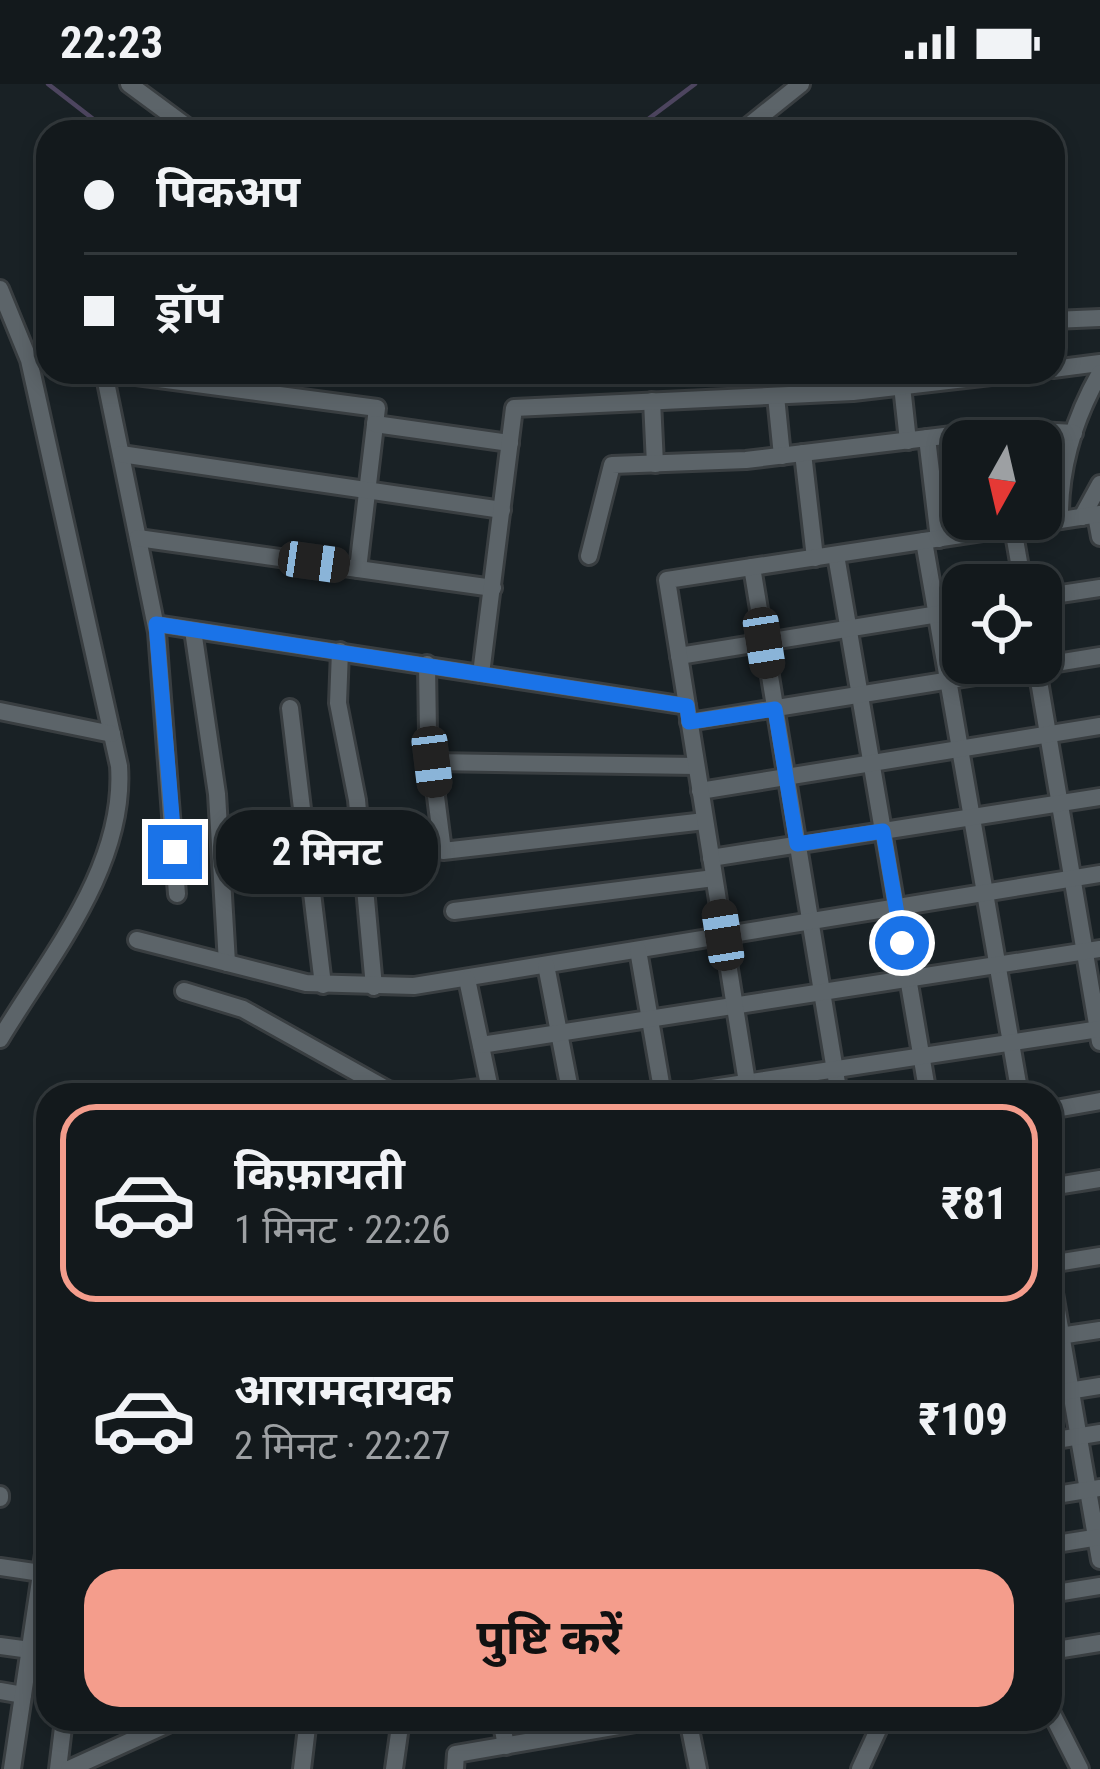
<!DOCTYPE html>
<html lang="hi">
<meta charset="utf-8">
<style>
:root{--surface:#13191c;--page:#1c2225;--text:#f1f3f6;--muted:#9da0a3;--line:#32383b;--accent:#f49d8c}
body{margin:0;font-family:"Roboto Condensed","Noto Sans Devanagari",sans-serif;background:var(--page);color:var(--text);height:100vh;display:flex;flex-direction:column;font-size:45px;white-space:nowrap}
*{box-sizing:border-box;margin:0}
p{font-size:39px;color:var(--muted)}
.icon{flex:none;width:66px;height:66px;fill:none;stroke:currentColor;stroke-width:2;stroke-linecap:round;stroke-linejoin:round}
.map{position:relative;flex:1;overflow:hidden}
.details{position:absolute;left:36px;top:999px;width:1026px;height:648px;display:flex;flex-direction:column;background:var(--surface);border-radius:36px;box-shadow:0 6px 18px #0003,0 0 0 3px var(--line)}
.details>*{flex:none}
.top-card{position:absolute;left:36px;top:36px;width:1029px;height:264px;border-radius:36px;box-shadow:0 6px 18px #0003,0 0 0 3px var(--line);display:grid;align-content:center;height:264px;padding:0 48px;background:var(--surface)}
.needle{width:78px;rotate:188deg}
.buttons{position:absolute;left:942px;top:336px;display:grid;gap:24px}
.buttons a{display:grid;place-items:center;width:120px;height:120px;border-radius:24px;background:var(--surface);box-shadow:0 6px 18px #0003,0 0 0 3px var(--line);font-size:60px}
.end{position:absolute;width:54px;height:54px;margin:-27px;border:15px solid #1a73e8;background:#fff;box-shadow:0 0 0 6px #fff}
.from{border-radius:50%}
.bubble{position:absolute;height:84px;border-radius:36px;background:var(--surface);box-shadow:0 6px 18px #0003,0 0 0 3px var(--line);font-size:39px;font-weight:700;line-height:84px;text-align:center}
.car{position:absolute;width:36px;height:72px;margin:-36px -18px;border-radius:15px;box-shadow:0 0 9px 3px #0007;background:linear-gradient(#222 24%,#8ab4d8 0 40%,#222 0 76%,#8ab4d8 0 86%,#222 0)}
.top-card b{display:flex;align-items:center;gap:42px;height:114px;font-size:45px}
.top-card b+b{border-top:3px solid var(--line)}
.top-card i{width:30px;height:30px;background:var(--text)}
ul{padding:21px 0 0;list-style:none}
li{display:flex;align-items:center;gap:36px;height:198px;margin:0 24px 18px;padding:0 24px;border:6px solid transparent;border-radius:36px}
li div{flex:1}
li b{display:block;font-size:45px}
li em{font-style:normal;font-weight:700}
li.on{border-color:var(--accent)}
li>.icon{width:108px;height:108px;stroke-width:1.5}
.action{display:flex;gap:24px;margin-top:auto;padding:24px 48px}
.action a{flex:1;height:138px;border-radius:36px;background:var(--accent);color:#111;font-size:48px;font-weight:700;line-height:138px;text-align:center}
.status{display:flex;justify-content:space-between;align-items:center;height:84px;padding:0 60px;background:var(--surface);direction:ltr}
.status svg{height:33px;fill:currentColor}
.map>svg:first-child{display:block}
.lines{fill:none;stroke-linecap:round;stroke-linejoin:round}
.stream{stroke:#4d455f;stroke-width:4.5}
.minor-casing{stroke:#393e41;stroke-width:22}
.minor{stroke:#5c6469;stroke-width:16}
.route{stroke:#1a73e8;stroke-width:15}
</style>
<div class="status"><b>22:23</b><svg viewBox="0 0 49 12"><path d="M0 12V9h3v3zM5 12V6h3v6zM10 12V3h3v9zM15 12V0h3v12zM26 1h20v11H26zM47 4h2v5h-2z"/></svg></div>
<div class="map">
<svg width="1100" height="1685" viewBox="0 0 1100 1685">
<rect width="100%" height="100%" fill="#192125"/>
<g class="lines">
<g class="stream">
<polyline points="48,0 110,48"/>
<polyline points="631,48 695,0"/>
</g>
<defs>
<g id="minor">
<polyline points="129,0 194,48"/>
<polyline points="741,48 801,0"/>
<path d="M0 205 29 276 119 682C126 782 50 872 0 955"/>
<polyline points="1053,236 1100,234"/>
<polyline points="1053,285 1100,279"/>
<polyline points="104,288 157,548 177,810"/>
<polyline points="106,288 377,324 358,485"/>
<polyline points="902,302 908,357"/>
<polyline points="776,312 782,372"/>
<polyline points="652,317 655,380"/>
<polyline points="375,340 510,359"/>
<polyline points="927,354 939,455"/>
<polyline points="803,369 815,474"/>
<polyline points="121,370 502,426"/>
<polyline points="1096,431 1100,453"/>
<polyline points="1082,433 1100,400"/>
<path d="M1060 436C1059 383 1074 335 1100 289"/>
<polyline points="1013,444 1023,501"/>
<polyline points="138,454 493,504"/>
<polyline points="924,457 1020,1011"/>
<polyline points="836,471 928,1011"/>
<polyline points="589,472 612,381 746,376 1002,345 1074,349"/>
<polyline points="752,483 839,1011"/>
<polyline points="1041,513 1100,504"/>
<polyline points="156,540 687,622"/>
<polyline points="193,546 217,710 227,879"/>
<polyline points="340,567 338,619 357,716 374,903"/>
<polyline points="679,572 963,526"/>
<polyline points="1036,579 1100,958"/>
<polyline points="427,580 428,650 443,767 705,737"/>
<polyline points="481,590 514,324 853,308 1026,288"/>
<polyline points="290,624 323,901"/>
<polyline points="0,627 112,650"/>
<polyline points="689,638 1100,572"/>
<polyline points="432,678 696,682"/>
<polyline points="700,707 1100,642"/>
<polyline points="711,774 1100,713"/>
<polyline points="454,827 714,794"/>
<polyline points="137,856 306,899 414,902 1100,790"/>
<polyline points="638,866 663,1011"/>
<polyline points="546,881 571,1011"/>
<polyline points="467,895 491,1010"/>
<polyline points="184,907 243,925 388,1006 417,1011 489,1003"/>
<polyline points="481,961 1100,865"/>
<polyline points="666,1011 1100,945"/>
<polyline points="749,1011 667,496 1100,430"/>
<polyline points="1050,1026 1100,1017"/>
<polyline points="1050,1103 1100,1095"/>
<polyline points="1050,1180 1100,1172"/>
<polyline points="1050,1186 1100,1476"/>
<polyline points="1053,1253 1100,1246"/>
<polyline points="1050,1310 1100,1302"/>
<polyline points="1050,1357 1100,1349"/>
<polyline points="1050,1412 1100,1404"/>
<polyline points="0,1414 0,1411"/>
<polyline points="1050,1461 1100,1453"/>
<polyline points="0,1483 41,1489"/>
<polyline points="1050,1510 1100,1502"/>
<polyline points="0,1562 30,1566"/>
<polyline points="1050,1567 1100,1559"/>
<polyline points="0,1607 23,1611"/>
<polyline points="1050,1626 1080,1685"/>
<polyline points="501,1635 506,1662"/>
<polyline points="688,1635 698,1685"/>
<polyline points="12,1685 48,1443"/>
<polyline points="58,1685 64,1635"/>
<polyline points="69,1685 179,1635"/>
<polyline points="302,1685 308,1635"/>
<polyline points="394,1685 401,1635"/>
<polyline points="455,1685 456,1670 659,1635"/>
<polyline points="860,1685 883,1635"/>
</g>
</defs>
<use href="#minor" class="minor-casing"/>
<use href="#minor" class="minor"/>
</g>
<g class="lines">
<polyline class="route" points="175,768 156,540 687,622 689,638 775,625 797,760 883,747 902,859"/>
</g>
</svg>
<div class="buttons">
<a><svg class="needle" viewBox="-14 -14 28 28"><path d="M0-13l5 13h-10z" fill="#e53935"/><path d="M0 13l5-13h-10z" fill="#9da0a3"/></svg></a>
<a><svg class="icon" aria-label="locate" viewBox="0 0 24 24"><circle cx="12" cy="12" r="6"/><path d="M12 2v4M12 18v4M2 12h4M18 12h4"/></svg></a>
</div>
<i class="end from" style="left:902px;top:859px"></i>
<i class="end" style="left:175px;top:768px"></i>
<div class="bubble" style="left:216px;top:726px;width:222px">2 मिनट</div>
<i class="car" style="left:314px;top:478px;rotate:98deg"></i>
<i class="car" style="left:764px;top:559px;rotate:171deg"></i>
<i class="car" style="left:432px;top:678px;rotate:173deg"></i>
<i class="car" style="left:723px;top:851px;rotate:351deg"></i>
<div class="top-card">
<b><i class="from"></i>पिकअप</b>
<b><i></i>ड्रॉप</b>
</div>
<section class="details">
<ul>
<li class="on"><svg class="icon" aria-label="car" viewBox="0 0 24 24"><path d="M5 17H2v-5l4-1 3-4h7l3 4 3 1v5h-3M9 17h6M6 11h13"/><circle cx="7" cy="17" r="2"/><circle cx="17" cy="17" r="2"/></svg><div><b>किफ़ायती</b><p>1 मिनट · 22:26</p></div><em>₹81</em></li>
<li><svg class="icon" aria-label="car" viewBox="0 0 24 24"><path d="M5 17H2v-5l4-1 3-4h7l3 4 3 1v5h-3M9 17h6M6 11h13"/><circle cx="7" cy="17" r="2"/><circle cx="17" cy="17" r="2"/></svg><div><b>आरामदायक</b><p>2 मिनट · 22:27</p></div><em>₹109</em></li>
</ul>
<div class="action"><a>पुष्टि करें</a></div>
</section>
</div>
